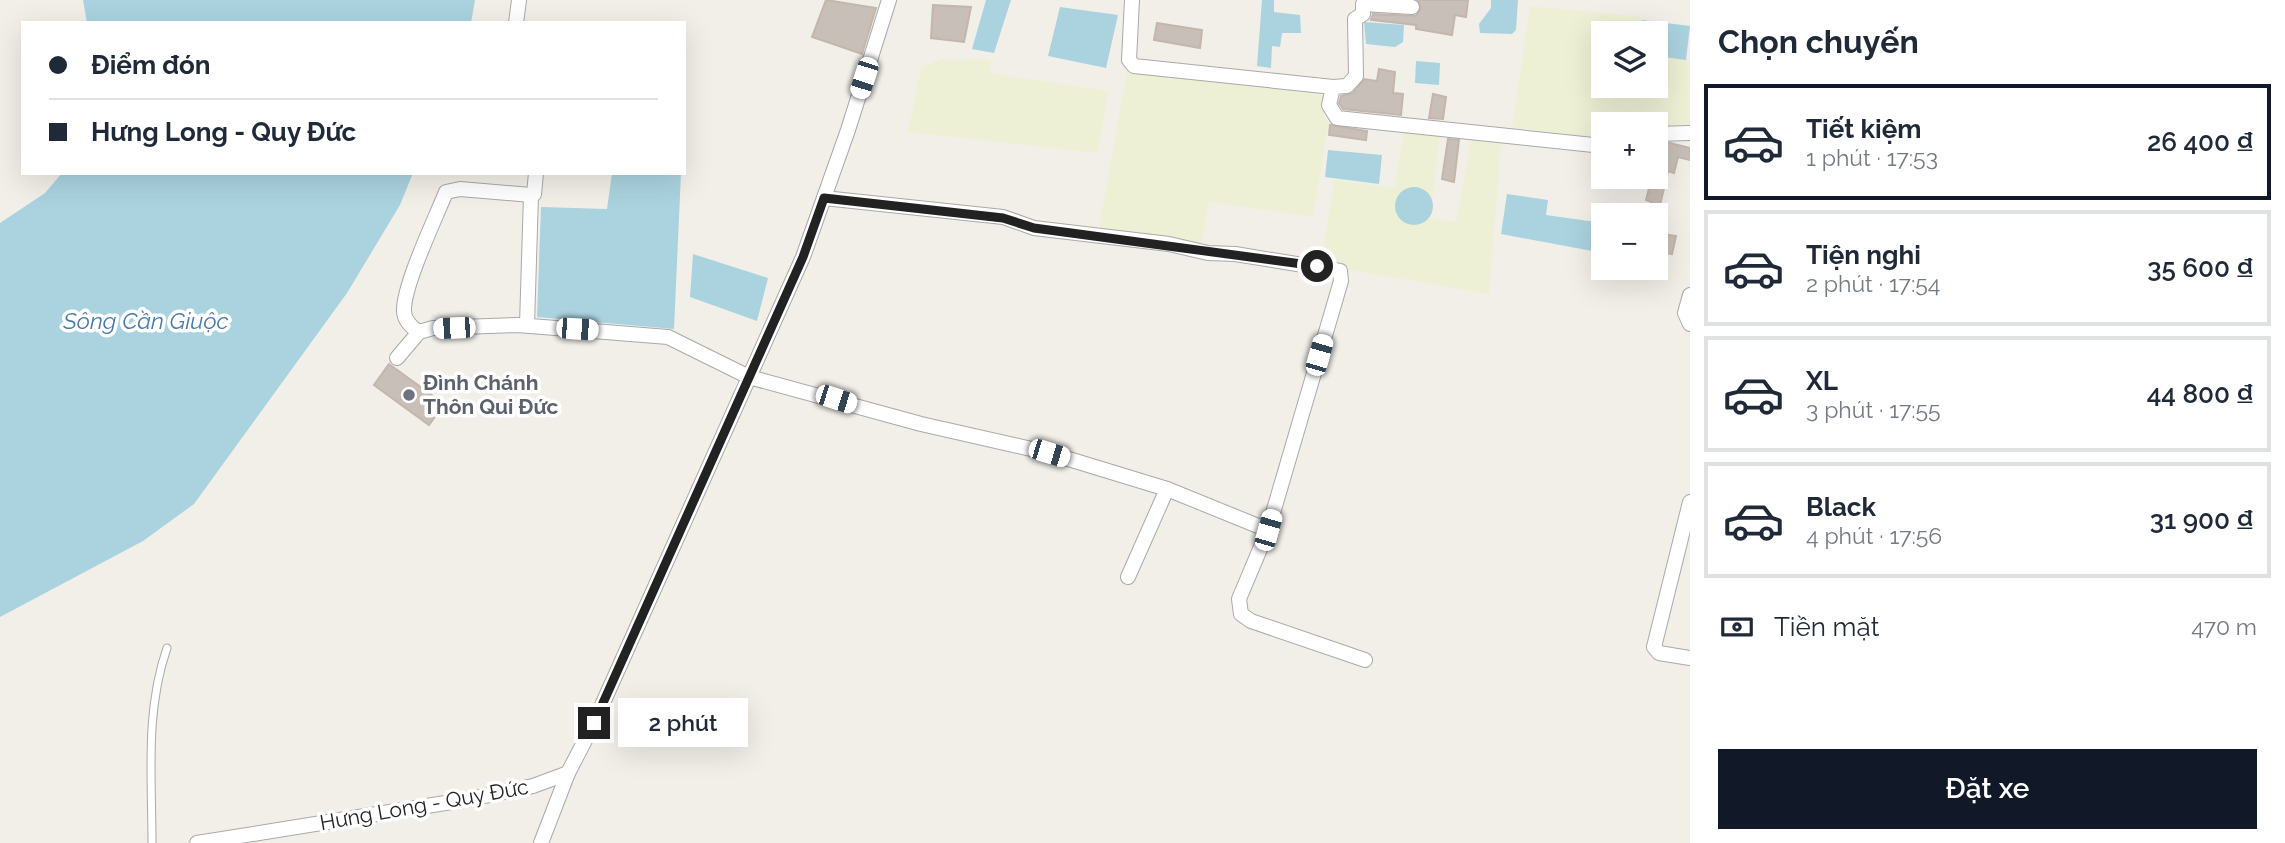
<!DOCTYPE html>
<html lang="vi">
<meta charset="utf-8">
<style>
:root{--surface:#fff;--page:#f6f6f7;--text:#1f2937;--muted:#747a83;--line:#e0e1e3;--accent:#111827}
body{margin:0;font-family:Raleway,sans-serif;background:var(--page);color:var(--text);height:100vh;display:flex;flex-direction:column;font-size:26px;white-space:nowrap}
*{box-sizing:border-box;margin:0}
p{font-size:23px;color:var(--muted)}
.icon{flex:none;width:38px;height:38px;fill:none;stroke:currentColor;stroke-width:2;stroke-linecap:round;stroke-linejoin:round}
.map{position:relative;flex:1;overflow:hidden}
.panel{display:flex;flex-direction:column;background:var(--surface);width:595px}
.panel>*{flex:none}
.guide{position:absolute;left:21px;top:21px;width:665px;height:154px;border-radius:0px;box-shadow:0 7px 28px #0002;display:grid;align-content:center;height:154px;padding:0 28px;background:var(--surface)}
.tools{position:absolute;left:1591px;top:21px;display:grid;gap:14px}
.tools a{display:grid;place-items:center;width:77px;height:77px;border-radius:0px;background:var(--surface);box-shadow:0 7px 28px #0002;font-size:35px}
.end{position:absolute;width:32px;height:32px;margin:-16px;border:9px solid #222;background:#fff;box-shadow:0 0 0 4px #fff}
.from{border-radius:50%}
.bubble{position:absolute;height:49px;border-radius:0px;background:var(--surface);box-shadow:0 7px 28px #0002;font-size:23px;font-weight:600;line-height:49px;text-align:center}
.car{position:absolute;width:21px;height:42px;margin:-21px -10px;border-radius:9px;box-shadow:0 0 5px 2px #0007;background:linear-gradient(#fff 24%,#345 0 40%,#fff 0 76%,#345 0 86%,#fff 0)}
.guide b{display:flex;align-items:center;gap:24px;height:66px;font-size:26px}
.guide b+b{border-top:2px solid var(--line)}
.guide i{width:18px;height:18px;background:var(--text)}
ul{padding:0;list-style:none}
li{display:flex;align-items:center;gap:21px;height:116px;margin:0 14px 10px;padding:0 14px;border:4px solid var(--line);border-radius:0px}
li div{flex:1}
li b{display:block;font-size:26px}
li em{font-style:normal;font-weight:600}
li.active{border-color:var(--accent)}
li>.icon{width:63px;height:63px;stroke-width:1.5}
h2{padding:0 28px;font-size:32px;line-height:84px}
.pay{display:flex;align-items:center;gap:18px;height:77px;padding:0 28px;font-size:26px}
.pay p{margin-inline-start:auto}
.primary-button{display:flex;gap:14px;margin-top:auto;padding:14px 28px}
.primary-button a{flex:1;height:80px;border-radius:0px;background:var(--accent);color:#fff;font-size:28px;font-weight:600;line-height:80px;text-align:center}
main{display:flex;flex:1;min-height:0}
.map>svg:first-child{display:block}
.farmland{fill:#eef0d5}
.water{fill:#aad3df}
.building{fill:#c7bfb8;stroke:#c4b6ab;stroke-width:2}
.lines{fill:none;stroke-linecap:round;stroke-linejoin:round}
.service-casing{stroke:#a9a9a9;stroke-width:9}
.minor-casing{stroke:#a9a9a9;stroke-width:16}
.service{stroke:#fff;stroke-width:7}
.minor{stroke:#fff;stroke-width:14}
.route{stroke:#222;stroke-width:9}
.worship-dot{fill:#6b7280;stroke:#fff;stroke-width:2.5}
.labels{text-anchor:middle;stroke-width:7;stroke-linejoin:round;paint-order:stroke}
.worship-label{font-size:21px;font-weight:bold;fill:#5b616d;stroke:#fff;text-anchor:start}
.street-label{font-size:21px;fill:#222;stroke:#fff}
.water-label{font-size:23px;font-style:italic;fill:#4a7aab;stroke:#fff}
</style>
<main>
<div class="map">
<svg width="1690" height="843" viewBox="0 0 1690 843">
<rect width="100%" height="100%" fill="#f2efe9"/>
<g class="farmland">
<polygon points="1530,6 1641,17 1638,33 1603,33 1603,86 1656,86 1656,56 1690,60 1690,127 1603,124 1603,139 1512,127"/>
<polygon points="941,59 991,60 990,73 1109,91 1097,153 908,132 921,68"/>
<polygon points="1127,71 1324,94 1324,119 1329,121 1313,217 1209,202 1201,249 1098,233"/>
<polygon points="1404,129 1440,133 1430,218 1456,222 1471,140 1501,143 1489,294 1321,265 1334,180 1394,188"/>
</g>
<g class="water">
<polygon points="83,0 475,0 471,23 87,23"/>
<polygon points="986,0 1011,0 994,53 972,49"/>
<polygon points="1262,0 1274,0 1274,12 1300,15 1301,33 1282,33 1280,47 1272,46 1271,68 1257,66"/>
<polygon points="1491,0 1518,0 1516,30 1512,34 1480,33 1479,24 1491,8"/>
<polygon points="1060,7 1118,15 1106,68 1048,56"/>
<polygon points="1642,20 1690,26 1686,60 1656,56 1656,33 1639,33"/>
<polygon points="1364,22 1404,25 1403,42 1395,47 1366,44"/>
<polygon points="1416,61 1440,63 1439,85 1415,83"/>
<polygon points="1328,150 1382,155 1379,184 1325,177"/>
<polygon points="62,173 413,173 400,205 347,293 194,504 143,541 0,617 0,223 45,193"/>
<polygon points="612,173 681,173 674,329 537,317 541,207 607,209"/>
<circle cx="1414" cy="206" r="19"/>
<polygon points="1507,194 1548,200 1546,215 1603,223 1603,253 1501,234"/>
<polygon points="693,254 768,278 757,321 690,297"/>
</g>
<g class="building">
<polygon points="826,0 876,8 862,54 812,37"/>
<polygon points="1418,0 1468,0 1466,17 1455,15 1452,35 1416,29 1416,25 1371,20 1373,14 1416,16 1421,8"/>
<polygon points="933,5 971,7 964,42 931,38"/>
<polygon points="1157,23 1202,30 1200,48 1154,40"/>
<polygon points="1379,69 1395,72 1393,93 1403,94 1401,115 1343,109 1339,103 1341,96 1353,93 1364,79 1377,81"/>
<polygon points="1433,94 1446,97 1443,119 1429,118"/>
<polygon points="1330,125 1367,131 1366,140 1329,135"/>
<polygon points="1448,139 1459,140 1454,182 1442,179"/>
<polygon points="1670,143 1690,148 1690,160 1678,157 1674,173 1668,171 1660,205 1656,204 1646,200 1652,177 1656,177 1656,144"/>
<polygon points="1656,233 1676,236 1672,254 1656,251"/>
<polygon points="389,364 444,404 429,425 374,385"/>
</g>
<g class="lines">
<defs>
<path id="service" d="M152 843C152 777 145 711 167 648"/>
<g id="minor">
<polyline points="1132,0 1129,60 1134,66 1333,87 1329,105 1337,118 1603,146"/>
<polyline points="516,23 519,0"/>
<polyline points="1333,87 1347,86 1356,76 1355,19 1363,14 1363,4 1412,7"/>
<polyline points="1656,134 1690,133"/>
<polyline points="824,198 1003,217 1034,228 1169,244 1208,253 1235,254 1340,271 1341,281 1268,530"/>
<polyline points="1690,295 1685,313 1690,324"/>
<polyline points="527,325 531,195"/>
<path d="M419 332C412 328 404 320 404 311 403 286 436 217 446 192L460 189 531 195 534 194 536 173"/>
<polyline points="397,358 419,332 433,328 518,325 668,337 749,377 921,424 1049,453 1167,489 1268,530 1239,599 1241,614 1251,621 1365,660"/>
<polyline points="1690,502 1654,647 1659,653 1690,658"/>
<polyline points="1128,577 1167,489"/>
<polyline points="197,843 470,799 533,786 568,773 594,723 803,257 848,130 889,0"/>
<polyline points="541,843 568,773"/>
</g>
</defs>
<use href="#service" class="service-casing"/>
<use href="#minor" class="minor-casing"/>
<use href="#service" class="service"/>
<use href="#minor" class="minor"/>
</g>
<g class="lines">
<polyline class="route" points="594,723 803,257 824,198 1003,218 1034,228 1317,266"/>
</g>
<circle class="worship-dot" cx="409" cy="395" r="7"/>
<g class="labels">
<g class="worship-label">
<text x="423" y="390">Đình Chánh<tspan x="423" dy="24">Thôn Qui Đức</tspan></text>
</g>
<g class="street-label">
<text transform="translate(424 805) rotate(-10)" y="7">Hưng Long - Quy Đức</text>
</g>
<g class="water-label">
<text x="146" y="329">Sông Cần Giuộc</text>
</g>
</g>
</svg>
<div class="tools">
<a><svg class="icon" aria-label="layers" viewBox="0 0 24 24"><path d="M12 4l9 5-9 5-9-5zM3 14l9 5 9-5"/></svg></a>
<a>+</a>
<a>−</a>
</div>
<i class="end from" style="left:1317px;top:266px"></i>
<i class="end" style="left:594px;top:723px"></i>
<div class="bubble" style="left:618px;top:698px;width:130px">2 phút</div>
<i class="car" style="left:864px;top:78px;rotate:198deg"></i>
<i class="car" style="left:454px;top:328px;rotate:268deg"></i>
<i class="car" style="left:577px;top:329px;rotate:94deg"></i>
<i class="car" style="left:1319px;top:355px;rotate:16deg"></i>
<i class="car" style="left:836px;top:399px;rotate:108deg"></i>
<i class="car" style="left:1049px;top:453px;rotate:107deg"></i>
<i class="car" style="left:1268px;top:530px;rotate:16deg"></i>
<div class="guide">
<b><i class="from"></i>Điểm đón</b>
<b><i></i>Hưng Long - Quy Đức</b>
</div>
</div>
<section class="panel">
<h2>Chọn chuyến</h2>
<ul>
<li class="active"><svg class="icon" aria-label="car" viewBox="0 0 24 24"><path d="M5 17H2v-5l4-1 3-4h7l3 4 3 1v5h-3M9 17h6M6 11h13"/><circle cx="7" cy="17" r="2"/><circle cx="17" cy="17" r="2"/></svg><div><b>Tiết kiệm</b><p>1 phút · 17:53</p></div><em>26 400 ₫</em></li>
<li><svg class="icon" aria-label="car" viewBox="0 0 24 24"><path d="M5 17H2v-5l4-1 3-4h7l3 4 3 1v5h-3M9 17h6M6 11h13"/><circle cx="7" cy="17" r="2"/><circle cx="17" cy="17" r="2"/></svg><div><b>Tiện nghi</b><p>2 phút · 17:54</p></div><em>35 600 ₫</em></li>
<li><svg class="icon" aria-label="car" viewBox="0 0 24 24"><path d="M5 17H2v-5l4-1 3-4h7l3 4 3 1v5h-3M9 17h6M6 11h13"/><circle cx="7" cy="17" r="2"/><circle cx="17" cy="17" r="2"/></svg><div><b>XL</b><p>3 phút · 17:55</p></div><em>44 800 ₫</em></li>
<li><svg class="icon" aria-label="car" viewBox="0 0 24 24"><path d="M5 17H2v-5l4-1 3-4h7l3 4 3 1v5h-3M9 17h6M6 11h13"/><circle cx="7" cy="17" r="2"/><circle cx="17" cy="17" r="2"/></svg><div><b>Black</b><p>4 phút · 17:56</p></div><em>31 900 ₫</em></li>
</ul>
<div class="pay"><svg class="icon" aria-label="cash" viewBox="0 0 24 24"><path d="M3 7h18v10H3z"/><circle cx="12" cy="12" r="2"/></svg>Tiền mặt<p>470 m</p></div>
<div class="primary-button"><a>Đặt xe</a></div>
</section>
</main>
